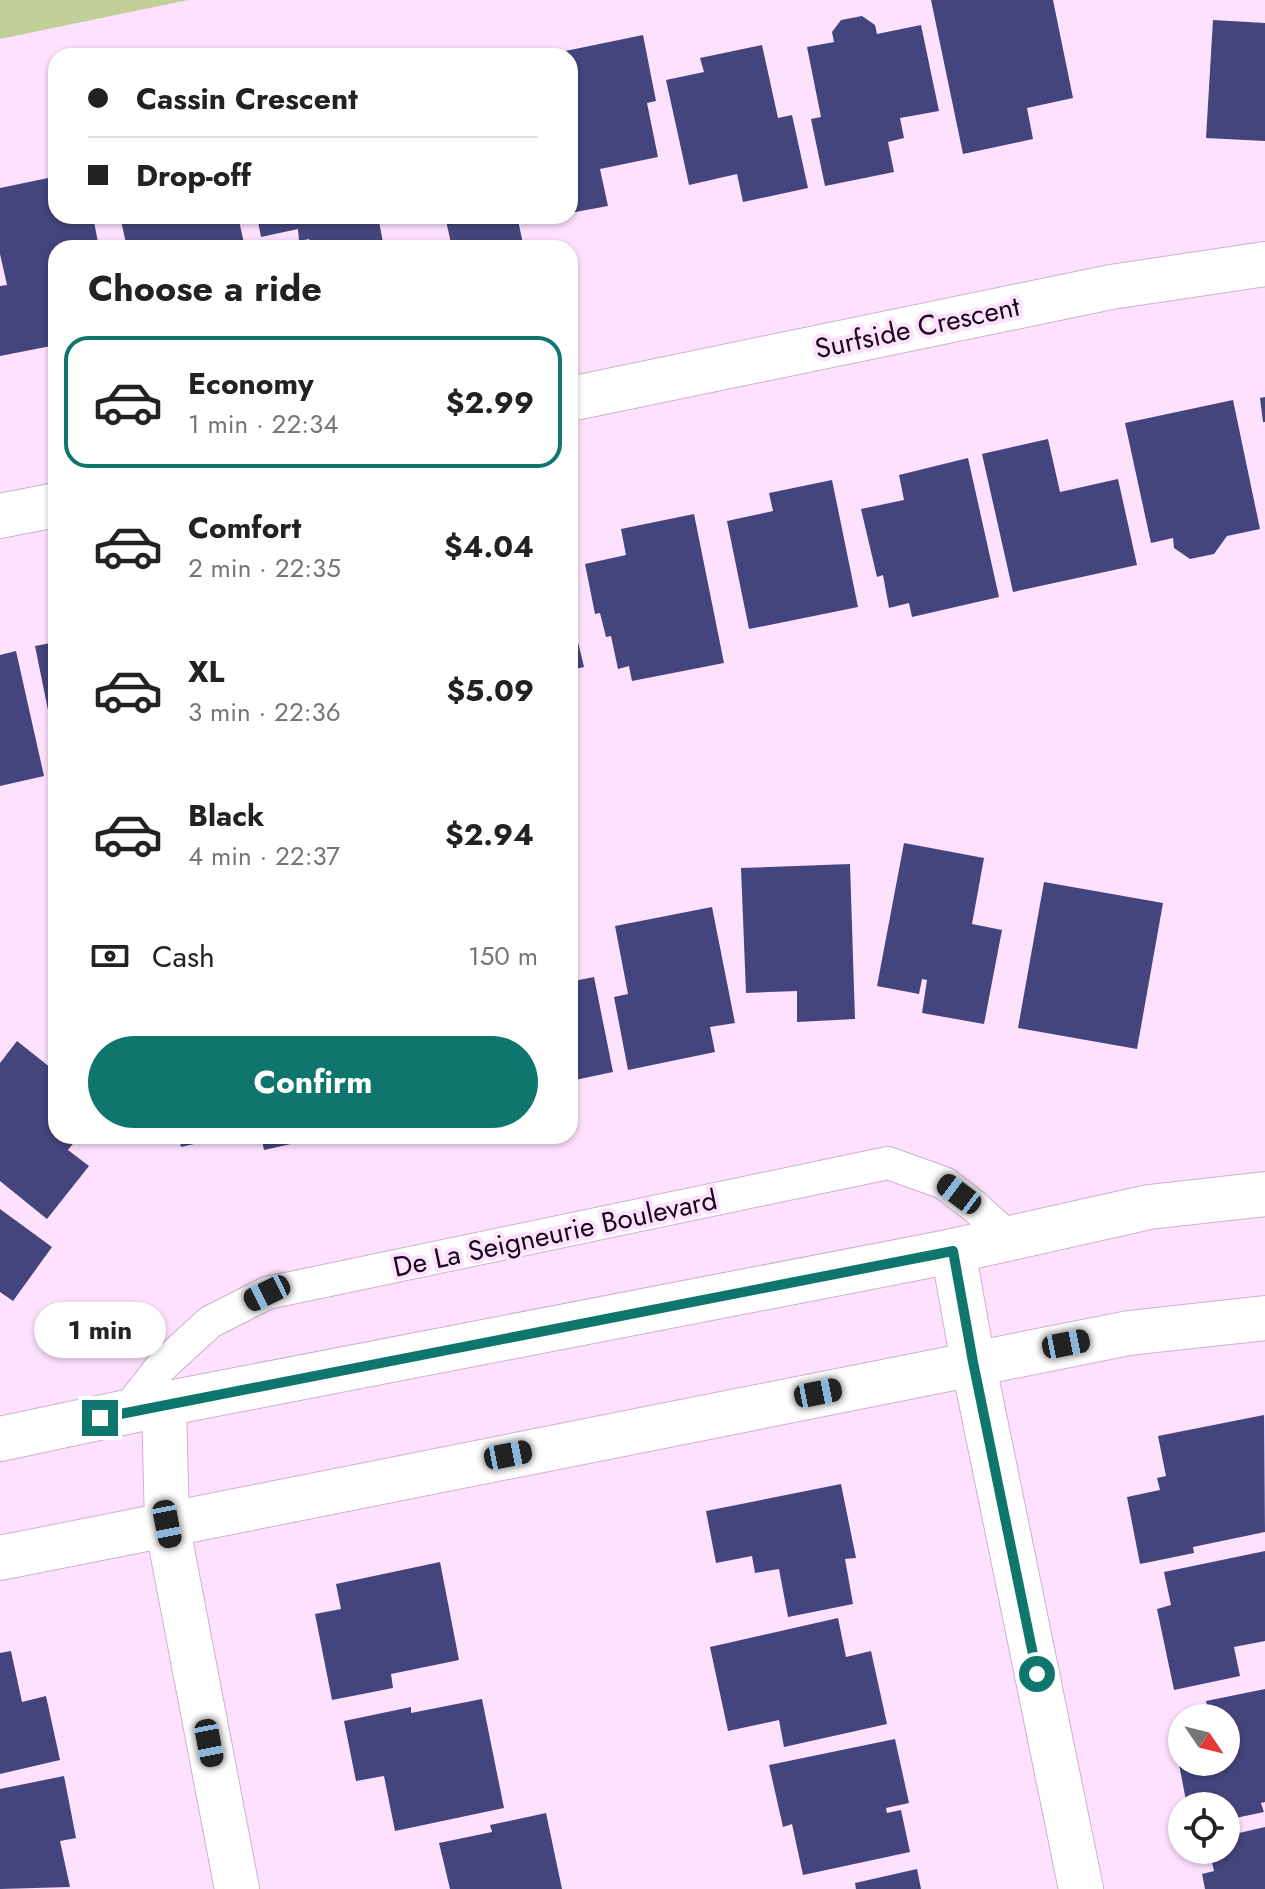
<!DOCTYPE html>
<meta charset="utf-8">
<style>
:root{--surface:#fff;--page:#f2f2f2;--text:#222;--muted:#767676;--line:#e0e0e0;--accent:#0f766e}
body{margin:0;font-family:Jost,sans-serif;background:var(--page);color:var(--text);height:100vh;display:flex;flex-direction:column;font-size:30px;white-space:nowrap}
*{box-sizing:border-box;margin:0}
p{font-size:26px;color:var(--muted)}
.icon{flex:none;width:44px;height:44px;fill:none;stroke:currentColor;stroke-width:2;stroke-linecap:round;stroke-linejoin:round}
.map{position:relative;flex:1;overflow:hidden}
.panel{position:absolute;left:48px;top:240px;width:530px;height:904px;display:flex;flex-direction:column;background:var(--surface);border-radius:24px;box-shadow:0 2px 6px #0004}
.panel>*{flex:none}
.guide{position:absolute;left:48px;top:48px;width:530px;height:176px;border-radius:24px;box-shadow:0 2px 6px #0004;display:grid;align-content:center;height:176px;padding:0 40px;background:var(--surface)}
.needle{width:52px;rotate:125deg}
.buttons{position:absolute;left:1168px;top:1704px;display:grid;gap:16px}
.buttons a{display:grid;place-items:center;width:72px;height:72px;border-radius:50%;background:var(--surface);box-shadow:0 2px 6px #0004;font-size:40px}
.end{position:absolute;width:36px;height:36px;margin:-18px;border:10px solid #0f766e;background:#fff;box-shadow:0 0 0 4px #fff}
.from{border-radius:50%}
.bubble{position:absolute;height:56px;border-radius:28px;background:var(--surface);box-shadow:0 2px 6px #0004;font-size:26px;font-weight:700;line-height:56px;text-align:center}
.car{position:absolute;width:24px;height:48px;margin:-24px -12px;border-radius:10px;box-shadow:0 0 6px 2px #0007;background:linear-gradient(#222 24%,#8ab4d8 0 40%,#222 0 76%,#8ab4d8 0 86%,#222 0)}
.guide b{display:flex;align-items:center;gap:28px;height:76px;font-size:30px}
.guide b+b{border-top:2px solid var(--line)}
.guide i{width:20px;height:20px;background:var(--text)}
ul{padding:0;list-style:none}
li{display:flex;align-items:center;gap:24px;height:132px;margin:0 16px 12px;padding:0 24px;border:4px solid transparent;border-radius:24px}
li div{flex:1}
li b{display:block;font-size:30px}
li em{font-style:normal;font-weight:700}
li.selected{border-color:var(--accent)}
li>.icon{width:72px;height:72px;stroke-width:1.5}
h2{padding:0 40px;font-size:36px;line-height:96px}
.pay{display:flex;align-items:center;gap:20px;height:88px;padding:0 40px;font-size:30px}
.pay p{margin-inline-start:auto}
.button{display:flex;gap:16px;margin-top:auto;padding:16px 40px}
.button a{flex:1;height:92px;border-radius:48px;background:var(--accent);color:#fff;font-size:32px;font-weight:700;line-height:92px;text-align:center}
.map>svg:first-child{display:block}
.green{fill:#c2cf98}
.building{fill:#44457d}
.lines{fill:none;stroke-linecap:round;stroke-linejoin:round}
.service-casing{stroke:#ccb1cd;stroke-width:34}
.minor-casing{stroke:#ccb1cd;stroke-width:46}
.tertiary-casing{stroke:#ccb1cd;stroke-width:46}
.service{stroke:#fff;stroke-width:32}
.minor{stroke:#fff;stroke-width:44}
.tertiary{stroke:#fff;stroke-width:44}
.route{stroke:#0f766e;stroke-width:10}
.labels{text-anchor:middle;stroke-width:8;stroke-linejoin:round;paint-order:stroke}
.street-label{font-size:28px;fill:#150b15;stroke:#fde1fe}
</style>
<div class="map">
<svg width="1265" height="1889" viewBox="0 0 1265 1889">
<rect width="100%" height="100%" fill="#fde1fe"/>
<polygon class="green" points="0,0 188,0 0,39"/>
<g class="building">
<polygon points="931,0 1053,0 1073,98 1027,108 1033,139 963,154"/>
<polygon points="862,16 875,25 877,34 921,25 939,111 900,118 904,138 888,142 894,172 825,186 811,119 821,117 807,47 834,42 832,32 841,20"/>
<polygon points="1213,20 1265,23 1265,141 1206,138"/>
<polygon points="643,35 656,101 647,103 658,157 600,169 608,206 570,213 570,56 546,55"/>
<polygon points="762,45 778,118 792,115 808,188 743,202 737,174 689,185 666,80 704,72 700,58"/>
<polygon points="53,177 56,191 56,216 93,216 99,248 56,248 56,345 0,356 0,286 7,285 0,254 0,188"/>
<polygon points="120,216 238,216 245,248 127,248"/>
<polygon points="257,216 378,216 384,248 311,248 309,239 299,241 298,229 261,237"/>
<polygon points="445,216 517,216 524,248 452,248"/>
<polygon points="1265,397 1265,422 1263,422 1260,398"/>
<polygon points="1233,400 1260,529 1227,536 1214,554 1190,559 1174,548 1173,538 1151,543 1125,423"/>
<polygon points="1048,439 1060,492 1118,479 1137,565 1013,592 982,454"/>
<polygon points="968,458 999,597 912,617 909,603 889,608 883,575 877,577 861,509 904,500 899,475"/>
<polygon points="832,480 858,607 749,629 727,521 773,511 769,493"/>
<polygon points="694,514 724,663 632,681 629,666 618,669 611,636 606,637 600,613 595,614 585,564 626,555 621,529"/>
<polygon points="570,609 584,667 570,670"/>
<polygon points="56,642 56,713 49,715 35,646"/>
<polygon points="16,651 44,776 0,786 0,655"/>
<polygon points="904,843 984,858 972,924 1002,930 984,1024 922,1013 927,980 922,979 919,994 877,986"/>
<polygon points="850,864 855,1019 797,1022 797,991 746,993 741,868"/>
<polygon points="1044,882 1163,903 1137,1049 1018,1028"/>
<polygon points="712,907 735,1023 710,1027 715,1052 628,1070 614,997 628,994 615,926"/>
<polygon points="570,970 574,981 594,977 613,1072 570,1081"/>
<polygon points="17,1041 56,1072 56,1136 79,1136 68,1150 89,1166 47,1219 0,1181 0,1063"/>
<polygon points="133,1136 157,1136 157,1137 134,1142"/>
<polygon points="179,1136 224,1136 224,1137 181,1147"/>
<polygon points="261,1136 322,1136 322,1137 264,1150"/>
<polygon points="0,1209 52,1247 13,1301 0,1292"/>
<polygon points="1264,1415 1265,1532 1193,1547 1194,1553 1140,1564 1127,1497 1160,1490 1157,1478 1166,1476 1158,1436"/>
<polygon points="841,1484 856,1558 845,1559 853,1604 788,1617 779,1569 755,1573 752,1556 716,1563 706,1511"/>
<polygon points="1265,1551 1265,1641 1234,1647 1240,1676 1174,1690 1157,1609 1171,1605 1164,1572"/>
<polygon points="440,1562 459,1660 391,1674 393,1688 332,1700 315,1614 341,1609 336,1584"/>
<polygon points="838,1618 846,1657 871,1651 887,1724 784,1747 779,1720 728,1731 710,1647"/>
<polygon points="11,1651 22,1702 46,1696 60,1760 0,1774 0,1653"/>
<polygon points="1265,1689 1265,1802 1261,1803 1264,1812 1226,1820 1226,1806 1187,1806 1178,1759 1182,1758 1182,1762 1226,1762 1226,1718 1210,1718 1206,1701"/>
<polygon points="482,1699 504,1808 395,1831 384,1776 356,1781 344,1721 411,1707 411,1713"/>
<polygon points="895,1739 909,1803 886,1808 887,1813 901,1810 910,1852 803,1875 792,1824 783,1827 769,1765"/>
<polygon points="64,1776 76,1838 60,1841 70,1887 0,1889 0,1789"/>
<polygon points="546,1813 562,1889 450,1889 439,1843 492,1832 490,1825"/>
<polygon points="1265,1827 1265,1889 1205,1889 1202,1874 1214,1871 1209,1850 1226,1850 1226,1836"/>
<polygon points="917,1869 921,1889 856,1889 855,1883"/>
</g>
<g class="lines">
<defs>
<polyline id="service" points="125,1413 161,1367 210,1322 267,1293 888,1163 944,1183 974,1206 1008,1237"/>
<g id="minor">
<polyline points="570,399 1111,287 1265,264"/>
<polyline points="0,516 56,505"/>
<polyline points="953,1251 973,1362 1081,1889"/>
<polyline points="164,1404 167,1524 237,1889"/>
</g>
<g id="tertiary">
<polyline points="0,1439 164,1404 953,1251 1149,1207 1265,1194"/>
<polyline points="0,1558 1129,1333 1265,1318"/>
</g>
</defs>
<use href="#service" class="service-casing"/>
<use href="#minor" class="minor-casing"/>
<use href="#tertiary" class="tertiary-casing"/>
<use href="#service" class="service"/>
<use href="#minor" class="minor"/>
<use href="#tertiary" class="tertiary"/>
</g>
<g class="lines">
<polyline class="route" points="100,1418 953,1251 973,1362 1037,1674"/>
</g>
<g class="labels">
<g class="street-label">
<text transform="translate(917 327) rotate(-12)" y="10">Surfside Crescent</text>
<text transform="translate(555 1233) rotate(-12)" y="10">De La Seigneurie Boulevard</text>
</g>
</g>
</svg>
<div class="buttons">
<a><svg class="needle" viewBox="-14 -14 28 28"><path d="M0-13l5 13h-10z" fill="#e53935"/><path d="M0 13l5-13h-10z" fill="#767676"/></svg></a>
<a><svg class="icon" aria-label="locate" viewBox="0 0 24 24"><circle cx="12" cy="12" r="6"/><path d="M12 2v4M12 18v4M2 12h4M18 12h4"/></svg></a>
</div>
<i class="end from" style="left:1037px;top:1674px"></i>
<i class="end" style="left:100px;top:1418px"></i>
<div class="bubble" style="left:34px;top:1302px;width:132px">1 min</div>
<i class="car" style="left:959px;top:1194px;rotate:307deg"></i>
<i class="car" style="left:267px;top:1293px;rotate:244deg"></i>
<i class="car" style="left:1066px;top:1344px;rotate:79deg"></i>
<i class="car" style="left:818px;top:1393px;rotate:79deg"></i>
<i class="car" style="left:508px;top:1455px;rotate:79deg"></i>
<i class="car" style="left:167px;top:1524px;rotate:169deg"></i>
<i class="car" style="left:209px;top:1743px;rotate:169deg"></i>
<div class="guide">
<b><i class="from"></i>Cassin Crescent</b>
<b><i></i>Drop-off</b>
</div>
<section class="panel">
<h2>Choose a ride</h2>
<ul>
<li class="selected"><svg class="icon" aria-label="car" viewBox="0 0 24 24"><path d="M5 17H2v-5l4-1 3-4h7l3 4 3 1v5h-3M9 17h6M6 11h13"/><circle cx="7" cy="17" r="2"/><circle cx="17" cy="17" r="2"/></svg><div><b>Economy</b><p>1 min · 22:34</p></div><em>$2.99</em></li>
<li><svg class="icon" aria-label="car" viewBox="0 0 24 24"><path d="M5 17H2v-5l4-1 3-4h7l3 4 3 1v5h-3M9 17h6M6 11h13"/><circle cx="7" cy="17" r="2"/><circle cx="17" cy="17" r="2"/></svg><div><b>Comfort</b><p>2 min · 22:35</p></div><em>$4.04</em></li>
<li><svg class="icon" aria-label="car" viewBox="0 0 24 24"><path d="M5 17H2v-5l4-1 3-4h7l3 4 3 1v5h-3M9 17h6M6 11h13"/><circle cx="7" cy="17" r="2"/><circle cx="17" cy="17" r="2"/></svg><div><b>XL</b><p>3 min · 22:36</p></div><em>$5.09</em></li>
<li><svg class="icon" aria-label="car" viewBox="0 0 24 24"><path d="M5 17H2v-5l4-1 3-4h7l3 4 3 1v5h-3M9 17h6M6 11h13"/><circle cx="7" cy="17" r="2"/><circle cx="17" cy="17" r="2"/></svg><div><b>Black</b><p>4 min · 22:37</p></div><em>$2.94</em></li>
</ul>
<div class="pay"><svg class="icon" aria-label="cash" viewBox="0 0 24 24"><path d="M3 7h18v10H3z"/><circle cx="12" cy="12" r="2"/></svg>Cash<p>150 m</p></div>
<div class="button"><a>Confirm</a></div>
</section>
</div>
